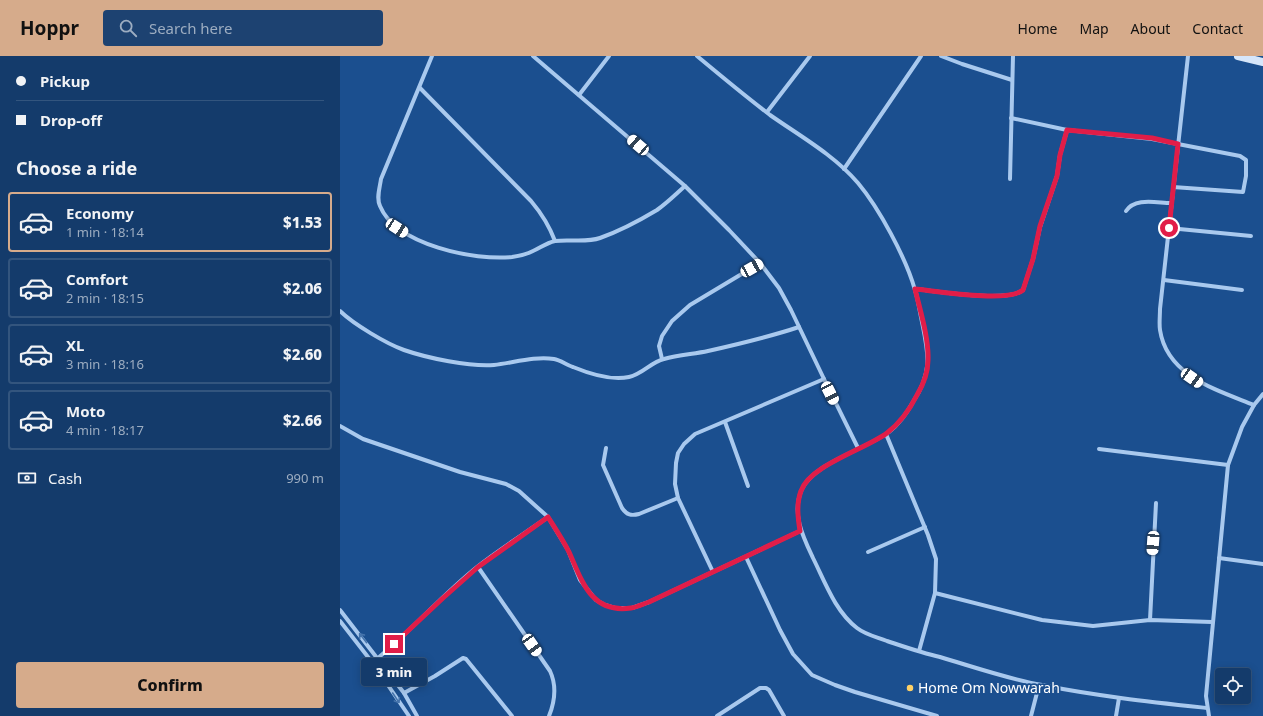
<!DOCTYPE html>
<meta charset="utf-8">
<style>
:root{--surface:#143b6b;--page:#1d4271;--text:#f1f3f6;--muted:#9dadc1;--line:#33557e;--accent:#d6ab8b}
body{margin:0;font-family:"Noto Sans",sans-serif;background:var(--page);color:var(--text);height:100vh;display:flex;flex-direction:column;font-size:15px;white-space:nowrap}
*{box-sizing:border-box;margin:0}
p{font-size:13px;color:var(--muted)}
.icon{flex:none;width:22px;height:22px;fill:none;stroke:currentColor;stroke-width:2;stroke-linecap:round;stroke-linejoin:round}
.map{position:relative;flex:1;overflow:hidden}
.side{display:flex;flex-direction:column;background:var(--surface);width:340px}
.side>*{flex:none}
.guide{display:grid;align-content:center;height:88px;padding:0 16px;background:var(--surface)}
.tools{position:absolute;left:875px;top:612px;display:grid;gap:8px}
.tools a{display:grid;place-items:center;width:36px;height:36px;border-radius:4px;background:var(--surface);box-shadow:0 2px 10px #0003,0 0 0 1px var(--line);font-size:20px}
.end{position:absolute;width:18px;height:18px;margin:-9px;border:5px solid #e11d48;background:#fff;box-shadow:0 0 0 2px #fff}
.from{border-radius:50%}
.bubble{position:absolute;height:28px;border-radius:4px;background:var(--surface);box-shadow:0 2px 10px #0003,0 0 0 1px var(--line);font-size:13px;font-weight:800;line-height:28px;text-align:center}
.car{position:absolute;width:12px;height:24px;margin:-12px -6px;border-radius:5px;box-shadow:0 0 3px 1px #0007;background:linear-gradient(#fff 24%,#345 0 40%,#fff 0 76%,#345 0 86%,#fff 0)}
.guide b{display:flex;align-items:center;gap:14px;height:38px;font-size:15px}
.guide b+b{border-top:1px solid var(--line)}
.guide i{width:10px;height:10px;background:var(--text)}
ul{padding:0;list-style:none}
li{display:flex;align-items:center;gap:12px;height:60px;margin:0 8px 6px;padding:0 8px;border:2px solid var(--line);border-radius:4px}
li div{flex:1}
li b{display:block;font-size:15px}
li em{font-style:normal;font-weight:800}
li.on{border-color:var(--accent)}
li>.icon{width:36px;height:36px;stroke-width:1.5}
h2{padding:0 16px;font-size:18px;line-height:48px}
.pay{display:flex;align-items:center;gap:10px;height:44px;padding:0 16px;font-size:15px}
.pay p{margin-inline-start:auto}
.cta{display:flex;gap:8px;margin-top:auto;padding:8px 16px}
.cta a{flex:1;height:46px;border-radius:4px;background:var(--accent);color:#111;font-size:16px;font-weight:800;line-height:46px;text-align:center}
header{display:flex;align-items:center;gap:24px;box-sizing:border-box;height:56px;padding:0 20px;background:var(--accent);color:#111}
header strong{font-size:19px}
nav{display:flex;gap:22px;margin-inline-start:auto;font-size:14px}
.search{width:280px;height:36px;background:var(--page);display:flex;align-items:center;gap:10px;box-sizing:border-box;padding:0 14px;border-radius:4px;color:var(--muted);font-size:15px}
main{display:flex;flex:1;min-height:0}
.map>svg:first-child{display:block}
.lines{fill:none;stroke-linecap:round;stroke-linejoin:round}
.street{stroke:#a9c9ee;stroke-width:4}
.secondary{stroke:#d6e6fa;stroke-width:8}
.oneway{stroke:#4674ac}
.route{stroke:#e11d48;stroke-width:5}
.poi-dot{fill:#ffd166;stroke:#1b4f8f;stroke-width:1.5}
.labels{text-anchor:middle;stroke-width:3.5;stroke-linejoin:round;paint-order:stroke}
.poi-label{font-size:14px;fill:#fff;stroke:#1b4f8f;text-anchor:start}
</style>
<header>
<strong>Hoppr</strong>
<div class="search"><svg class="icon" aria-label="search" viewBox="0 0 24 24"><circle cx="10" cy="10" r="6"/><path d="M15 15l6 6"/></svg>Search here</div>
<nav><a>Home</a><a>Map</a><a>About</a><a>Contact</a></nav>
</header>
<main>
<section class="side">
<div class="guide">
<b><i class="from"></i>Pickup</b>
<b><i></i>Drop-off</b>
</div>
<h2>Choose a ride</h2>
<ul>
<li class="on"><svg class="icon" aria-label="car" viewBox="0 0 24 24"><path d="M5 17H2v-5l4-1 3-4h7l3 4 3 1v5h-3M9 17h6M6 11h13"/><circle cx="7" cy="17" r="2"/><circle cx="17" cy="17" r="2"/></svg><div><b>Economy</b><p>1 min · 18:14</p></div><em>$1.53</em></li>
<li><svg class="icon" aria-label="car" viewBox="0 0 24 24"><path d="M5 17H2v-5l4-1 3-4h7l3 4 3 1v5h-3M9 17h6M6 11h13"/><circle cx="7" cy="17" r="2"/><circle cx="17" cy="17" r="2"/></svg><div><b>Comfort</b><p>2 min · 18:15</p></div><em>$2.06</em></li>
<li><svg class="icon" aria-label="car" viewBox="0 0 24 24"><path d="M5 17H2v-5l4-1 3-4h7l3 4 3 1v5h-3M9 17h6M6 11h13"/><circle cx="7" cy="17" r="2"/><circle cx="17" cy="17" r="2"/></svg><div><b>XL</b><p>3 min · 18:16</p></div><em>$2.60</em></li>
<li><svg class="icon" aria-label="car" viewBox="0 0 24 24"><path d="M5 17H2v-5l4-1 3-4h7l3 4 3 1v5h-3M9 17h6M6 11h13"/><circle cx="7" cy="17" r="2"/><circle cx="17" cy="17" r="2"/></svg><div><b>Moto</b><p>4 min · 18:17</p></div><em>$2.66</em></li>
</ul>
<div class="pay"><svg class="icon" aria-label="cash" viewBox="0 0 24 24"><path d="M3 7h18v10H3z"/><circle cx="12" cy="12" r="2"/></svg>Cash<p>990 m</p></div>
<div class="cta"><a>Confirm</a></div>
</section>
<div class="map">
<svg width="923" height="660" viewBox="0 0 923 660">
<rect width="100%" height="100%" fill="#1b4f8f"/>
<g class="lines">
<g class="street">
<path d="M92 0 41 123C40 131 36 142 40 150 56 189 135 205 172 201 179 200 187 198 193 195 200 192 206 187 215 185 230 183 246 187 260 182 277 176 302 163 317 154 327 147 336 138 345 130"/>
<polyline points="193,0 345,130 389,174 420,207 439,232 451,254 484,323 518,392"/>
<path d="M357 0C381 20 405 40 430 59 460 80 494 99 518 127 539 152 566 202 575 234 578 243 579 252 581 261 588 296 594 314 573 346 567 357 559 368 549 376 526 393 474 407 462 433 451 457 463 481 473 502 485 526 495 555 517 572 526 579 537 581 547 585 565 591 582 597 600 601 634 611 668 623 702 629 756 640 812 646 867 652"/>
<polyline points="601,0 622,8 672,24"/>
<path d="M848 0 820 253C820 260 819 268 820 274 827 320 877 334 914 349"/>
<path d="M80 32 191 145C202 158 209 169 215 185"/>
<polyline points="239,39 269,0"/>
<polyline points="427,56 470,0"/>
<polyline points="671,62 727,74 812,83 900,100 906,104 906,120 903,136 833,131"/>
<polyline points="504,113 581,0"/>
<polyline points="670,123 673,0"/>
<path d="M786 155C795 141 817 147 831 147"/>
<polyline points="829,172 911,180"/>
<polyline points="824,224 902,234"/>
<path d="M575 233C596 235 668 247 683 234L693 203 700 171 717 120 720 99 727 74"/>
<path d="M0 255C13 268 47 288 64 294 87 302 130 311 154 309 173 307 194 300 214 303 220 304 227 309 233 311 250 318 271 325 289 321 303 318 311 306 324 303 338 299 354 298 368 295 399 288 429 281 459 271"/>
<polyline points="322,303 319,290 322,280 332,265 350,249 420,207"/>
<polyline points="385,366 408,430"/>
<polyline points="0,370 23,383 120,416 166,428 179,435 208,461 228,494 240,524 256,544 265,549 275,552 292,552 309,546 460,475"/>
<polyline points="546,378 588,479 596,503 595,537 579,595"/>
<path d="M266 392 263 409 282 452C287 459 291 460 299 458L338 442"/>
<polyline points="759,393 888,409"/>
<polyline points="528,496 585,471"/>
<polyline points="406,501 440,574 453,598 472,619 495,629 515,636 597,660"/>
<polyline points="879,502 923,508"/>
<path d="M138 511 210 615C217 630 215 645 209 660"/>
<polyline points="373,516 338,442 335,428 336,407 338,397 344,388 355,378 484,323"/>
<polyline points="595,537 702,564 753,570 810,564 872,566"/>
<polyline points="0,554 64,637 77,660"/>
<polyline points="810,564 816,447"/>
<polyline points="0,565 35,610 69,660"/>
<path d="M38 602C73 573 102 539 137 511 160 493 184 478 208 461"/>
<polyline points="64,637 95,620 123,602 126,603 172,660"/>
<polyline points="377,660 420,632 426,632 429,634 444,660"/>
<polyline points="691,660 699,629"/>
<polyline points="776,660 779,642"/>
<polyline points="869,660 866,640 888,409 902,371 914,349 923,338"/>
</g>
<polyline class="secondary" points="898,0 923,6"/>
</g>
<defs><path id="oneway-shaft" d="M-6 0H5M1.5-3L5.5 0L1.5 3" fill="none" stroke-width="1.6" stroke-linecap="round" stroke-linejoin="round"/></defs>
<g class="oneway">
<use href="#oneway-shaft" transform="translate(23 582) rotate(-128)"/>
<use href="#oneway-shaft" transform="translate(56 642) rotate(56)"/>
</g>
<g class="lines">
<path class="route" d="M54 588 103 542 138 511 208 461C215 472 223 484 229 496 242 525 251 558 291 552 297 551 303 548 309 546L460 475C458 462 456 448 461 435 470 409 526 393 547 377 560 367 570 353 577 339 583 329 588 316 588 304 589 283 580 254 575 233 596 235 668 247 683 234L693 203 700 170 717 120 720 99 727 74 812 82 838 88 829 172"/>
</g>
<circle class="poi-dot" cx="570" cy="632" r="4"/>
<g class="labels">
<g class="poi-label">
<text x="578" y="637">Home Om Nowwarah</text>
</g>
</g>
</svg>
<div class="tools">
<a><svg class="icon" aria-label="locate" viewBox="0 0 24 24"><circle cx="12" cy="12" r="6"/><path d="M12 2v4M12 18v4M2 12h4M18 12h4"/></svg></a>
</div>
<i class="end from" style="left:829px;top:172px"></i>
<i class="end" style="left:54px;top:588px"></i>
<div class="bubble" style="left:21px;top:602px;width:66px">3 min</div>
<i class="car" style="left:298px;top:89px;rotate:311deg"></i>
<i class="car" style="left:57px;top:172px;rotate:123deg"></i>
<i class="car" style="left:412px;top:212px;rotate:61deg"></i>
<i class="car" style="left:852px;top:322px;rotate:125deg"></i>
<i class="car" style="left:490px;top:337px;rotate:153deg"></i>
<i class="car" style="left:813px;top:487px;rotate:184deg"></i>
<i class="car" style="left:192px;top:589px;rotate:145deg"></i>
</div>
</main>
